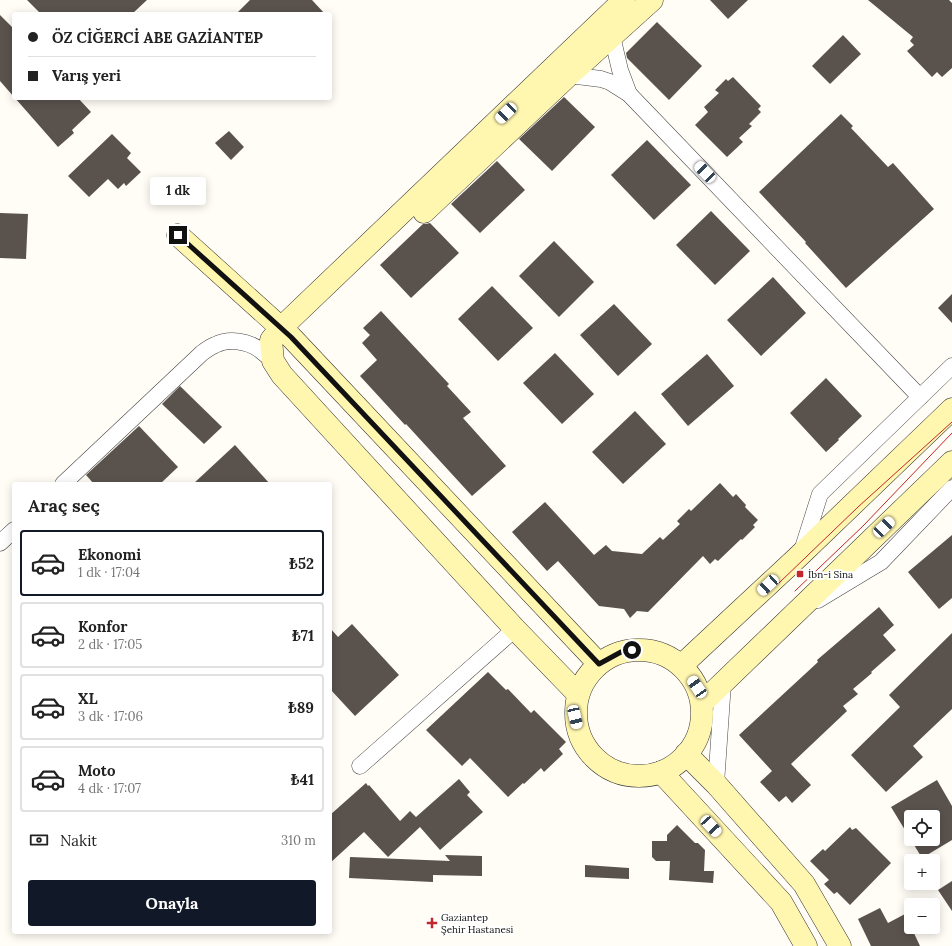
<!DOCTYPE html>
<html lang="tr">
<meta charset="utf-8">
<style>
:root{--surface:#fff;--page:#f6f6f6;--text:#222;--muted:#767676;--line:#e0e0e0;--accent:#111827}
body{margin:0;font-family:Lora,serif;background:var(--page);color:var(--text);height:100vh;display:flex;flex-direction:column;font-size:15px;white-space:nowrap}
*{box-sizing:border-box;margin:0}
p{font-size:13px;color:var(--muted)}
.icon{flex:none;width:22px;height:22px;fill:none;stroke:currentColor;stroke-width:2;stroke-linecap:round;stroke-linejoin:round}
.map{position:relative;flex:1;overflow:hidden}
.drawer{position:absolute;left:12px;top:482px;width:320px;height:452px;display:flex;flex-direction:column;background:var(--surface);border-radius:4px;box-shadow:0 2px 10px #0003}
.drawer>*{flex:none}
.guide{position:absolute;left:12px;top:12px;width:320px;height:88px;border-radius:4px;box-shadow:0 2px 10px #0003;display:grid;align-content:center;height:88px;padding:0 16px;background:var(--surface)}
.fabs{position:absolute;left:904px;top:810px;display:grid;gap:8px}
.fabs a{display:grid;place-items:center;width:36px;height:36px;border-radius:4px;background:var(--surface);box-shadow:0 2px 10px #0003;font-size:20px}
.end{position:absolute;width:18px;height:18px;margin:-9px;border:5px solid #111;background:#fff;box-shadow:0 0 0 2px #fff}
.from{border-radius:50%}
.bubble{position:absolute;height:28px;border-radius:4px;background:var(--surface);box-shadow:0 2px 10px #0003;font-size:13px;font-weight:700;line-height:28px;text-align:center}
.car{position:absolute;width:12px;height:24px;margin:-12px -6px;border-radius:5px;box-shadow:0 0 3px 1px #0007;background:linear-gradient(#fff 24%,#345 0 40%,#fff 0 76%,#345 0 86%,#fff 0)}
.guide b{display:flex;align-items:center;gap:14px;height:38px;font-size:15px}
.guide b+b{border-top:1px solid var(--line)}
.guide i{width:10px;height:10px;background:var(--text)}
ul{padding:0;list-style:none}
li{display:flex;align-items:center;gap:12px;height:66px;margin:0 8px 6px;padding:0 8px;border:2px solid var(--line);border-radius:4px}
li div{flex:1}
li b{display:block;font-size:15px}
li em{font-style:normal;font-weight:700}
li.active{border-color:var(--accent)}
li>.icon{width:36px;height:36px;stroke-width:1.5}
h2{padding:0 16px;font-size:18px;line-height:48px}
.pay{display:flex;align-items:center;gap:10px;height:44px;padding:0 16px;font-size:15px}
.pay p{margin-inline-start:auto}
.action{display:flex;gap:8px;margin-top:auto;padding:8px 16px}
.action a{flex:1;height:46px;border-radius:4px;background:var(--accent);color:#fff;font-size:16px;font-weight:700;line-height:46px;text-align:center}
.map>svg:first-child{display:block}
.building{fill:#5a524d;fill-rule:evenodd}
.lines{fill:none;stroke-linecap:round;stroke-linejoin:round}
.street-casing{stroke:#444;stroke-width:17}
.secondary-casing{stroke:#333;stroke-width:23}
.street{stroke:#fff;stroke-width:16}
.secondary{stroke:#fff6b0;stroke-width:22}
.tram{stroke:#c4262e;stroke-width:1}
.route{stroke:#111;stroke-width:5}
.poi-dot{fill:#c4262e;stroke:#fff;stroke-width:1.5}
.labels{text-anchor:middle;stroke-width:4;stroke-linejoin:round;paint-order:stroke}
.poi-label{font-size:10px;fill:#111;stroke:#fff;text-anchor:start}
</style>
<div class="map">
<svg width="952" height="946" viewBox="0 0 952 946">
<rect width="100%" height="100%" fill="#fffdf5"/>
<g class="building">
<polygon points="27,0 147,0 132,14 41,14"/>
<polygon points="250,0 312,0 325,14 236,14"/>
<polygon points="710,0 748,0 728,19"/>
<polygon points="868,0 949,0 952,3 952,68 942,77 937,72 932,77 907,51 914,45 910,41 913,37"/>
<polygon points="0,15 14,29 14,97 0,81"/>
<polygon points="657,22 702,66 669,100 627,58 626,53"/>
<polygon points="843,35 861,54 830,84 812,66"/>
<polygon points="733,77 761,106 758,109 761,112 749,124 752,126 739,138 743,142 727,157 695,125 708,112 704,107 719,93 715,90 726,79 728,81"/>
<polygon points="564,97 595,127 552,171 519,139"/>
<polygon points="15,98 78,98 91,112 72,130 74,133 58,147"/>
<polygon points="841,114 853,126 851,128 888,167 893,163 934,209 846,288 805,243 806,242 759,192"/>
<polygon points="229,131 244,147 231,160 215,143"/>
<polygon points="112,134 131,153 127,158 141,172 126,186 124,183 118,189 108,179 89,197 68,176"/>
<polygon points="647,140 691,185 654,220 611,175"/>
<polygon points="497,161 525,190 480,233 451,204"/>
<polygon points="711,211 750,251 715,285 676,245"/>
<polygon points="0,213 28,214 26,259 0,258"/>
<polygon points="430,223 459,253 411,298 380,265 423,224 426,224"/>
<polygon points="554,241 594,282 559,317 519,276"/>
<polygon points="773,277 806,313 761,356 727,320"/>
<polygon points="492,286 533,328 498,361 458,319"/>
<polygon points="952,294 952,323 938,308"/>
<polygon points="614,304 652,344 618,376 580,335"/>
<polygon points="381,311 449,384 447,386 471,412 463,418 506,466 472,496 406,424 405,425 360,376 377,360 362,343 370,335 363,328"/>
<polygon points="555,353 594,394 562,424 523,383"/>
<polygon points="707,354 734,386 688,426 661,394"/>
<polygon points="826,378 862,416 838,439 839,440 826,452 790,413"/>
<polygon points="180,386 222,427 204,444 162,404"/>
<polygon points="635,411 666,444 623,484 592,452"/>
<polygon points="139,426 178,467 160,484 94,484 86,475"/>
<polygon points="235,445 270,484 193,484"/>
<polygon points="720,483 733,497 736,494 746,505 745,507 758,520 753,525 755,527 742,540 741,539 718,561 715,559 710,564 703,556 648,612 637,611 630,618 624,609 599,606 558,561 547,571 512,532 545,502 594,555 606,545 612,551 642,554 660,537 663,540 680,524 677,521 689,509 691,511"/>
<polygon points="952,535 952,598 939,609 908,572"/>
<polygon points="879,607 894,625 883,635 896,650 871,672 872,673 853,689 858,694 843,706 847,711 791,764 811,785 792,803 786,796 779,802 760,782 772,771 739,735 818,662 817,660"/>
<polygon points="352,624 399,675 355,716 330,689 330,628 338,637"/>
<polygon points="952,633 952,709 913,746 923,757 886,792 851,755 900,707 889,695"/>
<polygon points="488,672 506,690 508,689 531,713 534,710 566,742 559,749 563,754 544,772 541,768 524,784 523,783 508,797 470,758 462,766 426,730"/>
<polygon points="459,779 470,792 467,795 483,812 440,850 420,827 388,857 364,832 330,863 330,815 366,783 368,786 369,785 400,821 410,811 416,817"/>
<path d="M937 780 952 806V840L922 858 891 807ZM911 817H933V839H911Z"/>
<polygon points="677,825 695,843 698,843 705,850 704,871 714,871 713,883 669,880 670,861 656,861 652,857 652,841 667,841 667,835"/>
<polygon points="850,827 852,830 856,828 891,863 850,905 837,892 834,894 824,884 829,880 810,861 823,849 825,851"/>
<polygon points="445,855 482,856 482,876 433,875 433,882 349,878 350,857 450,861"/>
<polygon points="585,865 629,868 629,879 585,877"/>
<polygon points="952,881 952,911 938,890"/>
<polygon points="880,908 888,923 905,914 920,946 871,946 858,919"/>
</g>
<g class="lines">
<defs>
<g id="street">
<polyline points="612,36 620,70 629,94"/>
<polyline points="569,75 601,79 610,82 629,94 920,397"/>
<path d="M63 484 202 353C206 350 210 347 215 345 229 338 248 341 260 350 265 354 269 357 273 361"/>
<polyline points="0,543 14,530"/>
<polyline points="801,554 820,494 952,366"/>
<polyline points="818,600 881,562 952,488"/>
<polyline points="360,766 515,629"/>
<polyline points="716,784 723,683"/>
</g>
<g id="secondary">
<polyline points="424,212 569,75 652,0"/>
<polyline points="178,235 291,337 599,664"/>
<circle cx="639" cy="713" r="63"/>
<polyline points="682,665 800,555 952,409"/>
<polyline points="578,694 515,629 282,375 273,361 271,340 281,328 624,0"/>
<polyline points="702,703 952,462"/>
<polyline points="686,754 716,784 804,884 840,946"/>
<polyline points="661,772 781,902 806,946"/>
</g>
</defs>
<use href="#street" class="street-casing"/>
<use href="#secondary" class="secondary-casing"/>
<use href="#street" class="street"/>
<use href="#secondary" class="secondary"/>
<g class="tram">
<polyline points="779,583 858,507 952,422"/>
<polyline points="795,591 863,526 952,433"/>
</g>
</g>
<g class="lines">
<polyline class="route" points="178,235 291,337 599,664 621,652 632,650"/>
</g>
<g class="poi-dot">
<rect x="796" y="570" width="8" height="8" rx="2"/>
<path d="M430 917h4v4h4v4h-4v4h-4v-4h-4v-4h4z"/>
</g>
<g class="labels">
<g class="poi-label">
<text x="808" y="578">İbn-i Sina</text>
<text x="441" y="921">Gaziantep<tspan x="441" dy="12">Şehir Hastanesi</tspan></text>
</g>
</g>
</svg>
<div class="fabs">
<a><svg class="icon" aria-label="locate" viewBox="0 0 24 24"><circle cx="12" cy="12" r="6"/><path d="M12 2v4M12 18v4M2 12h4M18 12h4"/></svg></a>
<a>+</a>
<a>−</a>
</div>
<i class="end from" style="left:632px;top:650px"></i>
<i class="end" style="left:178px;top:235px"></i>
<div class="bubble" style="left:150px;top:177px;width:56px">1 dk</div>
<i class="car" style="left:506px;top:113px;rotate:226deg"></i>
<i class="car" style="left:705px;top:172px;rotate:316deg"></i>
<i class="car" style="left:884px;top:527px;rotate:46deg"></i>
<i class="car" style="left:768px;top:585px;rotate:227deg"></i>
<i class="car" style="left:697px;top:687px;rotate:326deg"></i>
<i class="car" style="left:575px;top:717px;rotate:167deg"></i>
<i class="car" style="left:711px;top:826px;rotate:137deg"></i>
<div class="guide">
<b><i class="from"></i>ÖZ CİĞERCİ ABE GAZİANTEP</b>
<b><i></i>Varış yeri</b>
</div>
<section class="drawer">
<h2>Araç seç</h2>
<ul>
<li class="active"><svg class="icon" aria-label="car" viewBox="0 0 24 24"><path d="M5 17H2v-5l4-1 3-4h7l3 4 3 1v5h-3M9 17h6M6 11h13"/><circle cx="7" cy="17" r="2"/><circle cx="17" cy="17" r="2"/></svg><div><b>Ekonomi</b><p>1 dk · 17:04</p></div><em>₺52</em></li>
<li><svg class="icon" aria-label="car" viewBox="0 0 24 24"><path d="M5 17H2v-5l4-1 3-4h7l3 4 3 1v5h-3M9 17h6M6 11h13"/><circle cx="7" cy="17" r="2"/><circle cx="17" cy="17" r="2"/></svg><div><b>Konfor</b><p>2 dk · 17:05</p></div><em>₺71</em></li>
<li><svg class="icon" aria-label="car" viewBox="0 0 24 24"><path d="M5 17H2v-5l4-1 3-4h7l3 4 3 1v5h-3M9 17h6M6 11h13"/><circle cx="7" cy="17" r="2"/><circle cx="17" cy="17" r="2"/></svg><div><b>XL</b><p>3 dk · 17:06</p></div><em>₺89</em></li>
<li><svg class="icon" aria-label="car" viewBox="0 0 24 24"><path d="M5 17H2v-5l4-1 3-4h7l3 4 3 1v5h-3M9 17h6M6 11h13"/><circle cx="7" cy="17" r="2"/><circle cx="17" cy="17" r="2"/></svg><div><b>Moto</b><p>4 dk · 17:07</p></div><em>₺41</em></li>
</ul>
<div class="pay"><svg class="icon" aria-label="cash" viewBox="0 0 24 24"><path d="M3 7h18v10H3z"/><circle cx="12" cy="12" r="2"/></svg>Nakit<p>310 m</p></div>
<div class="action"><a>Onayla</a></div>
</section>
</div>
